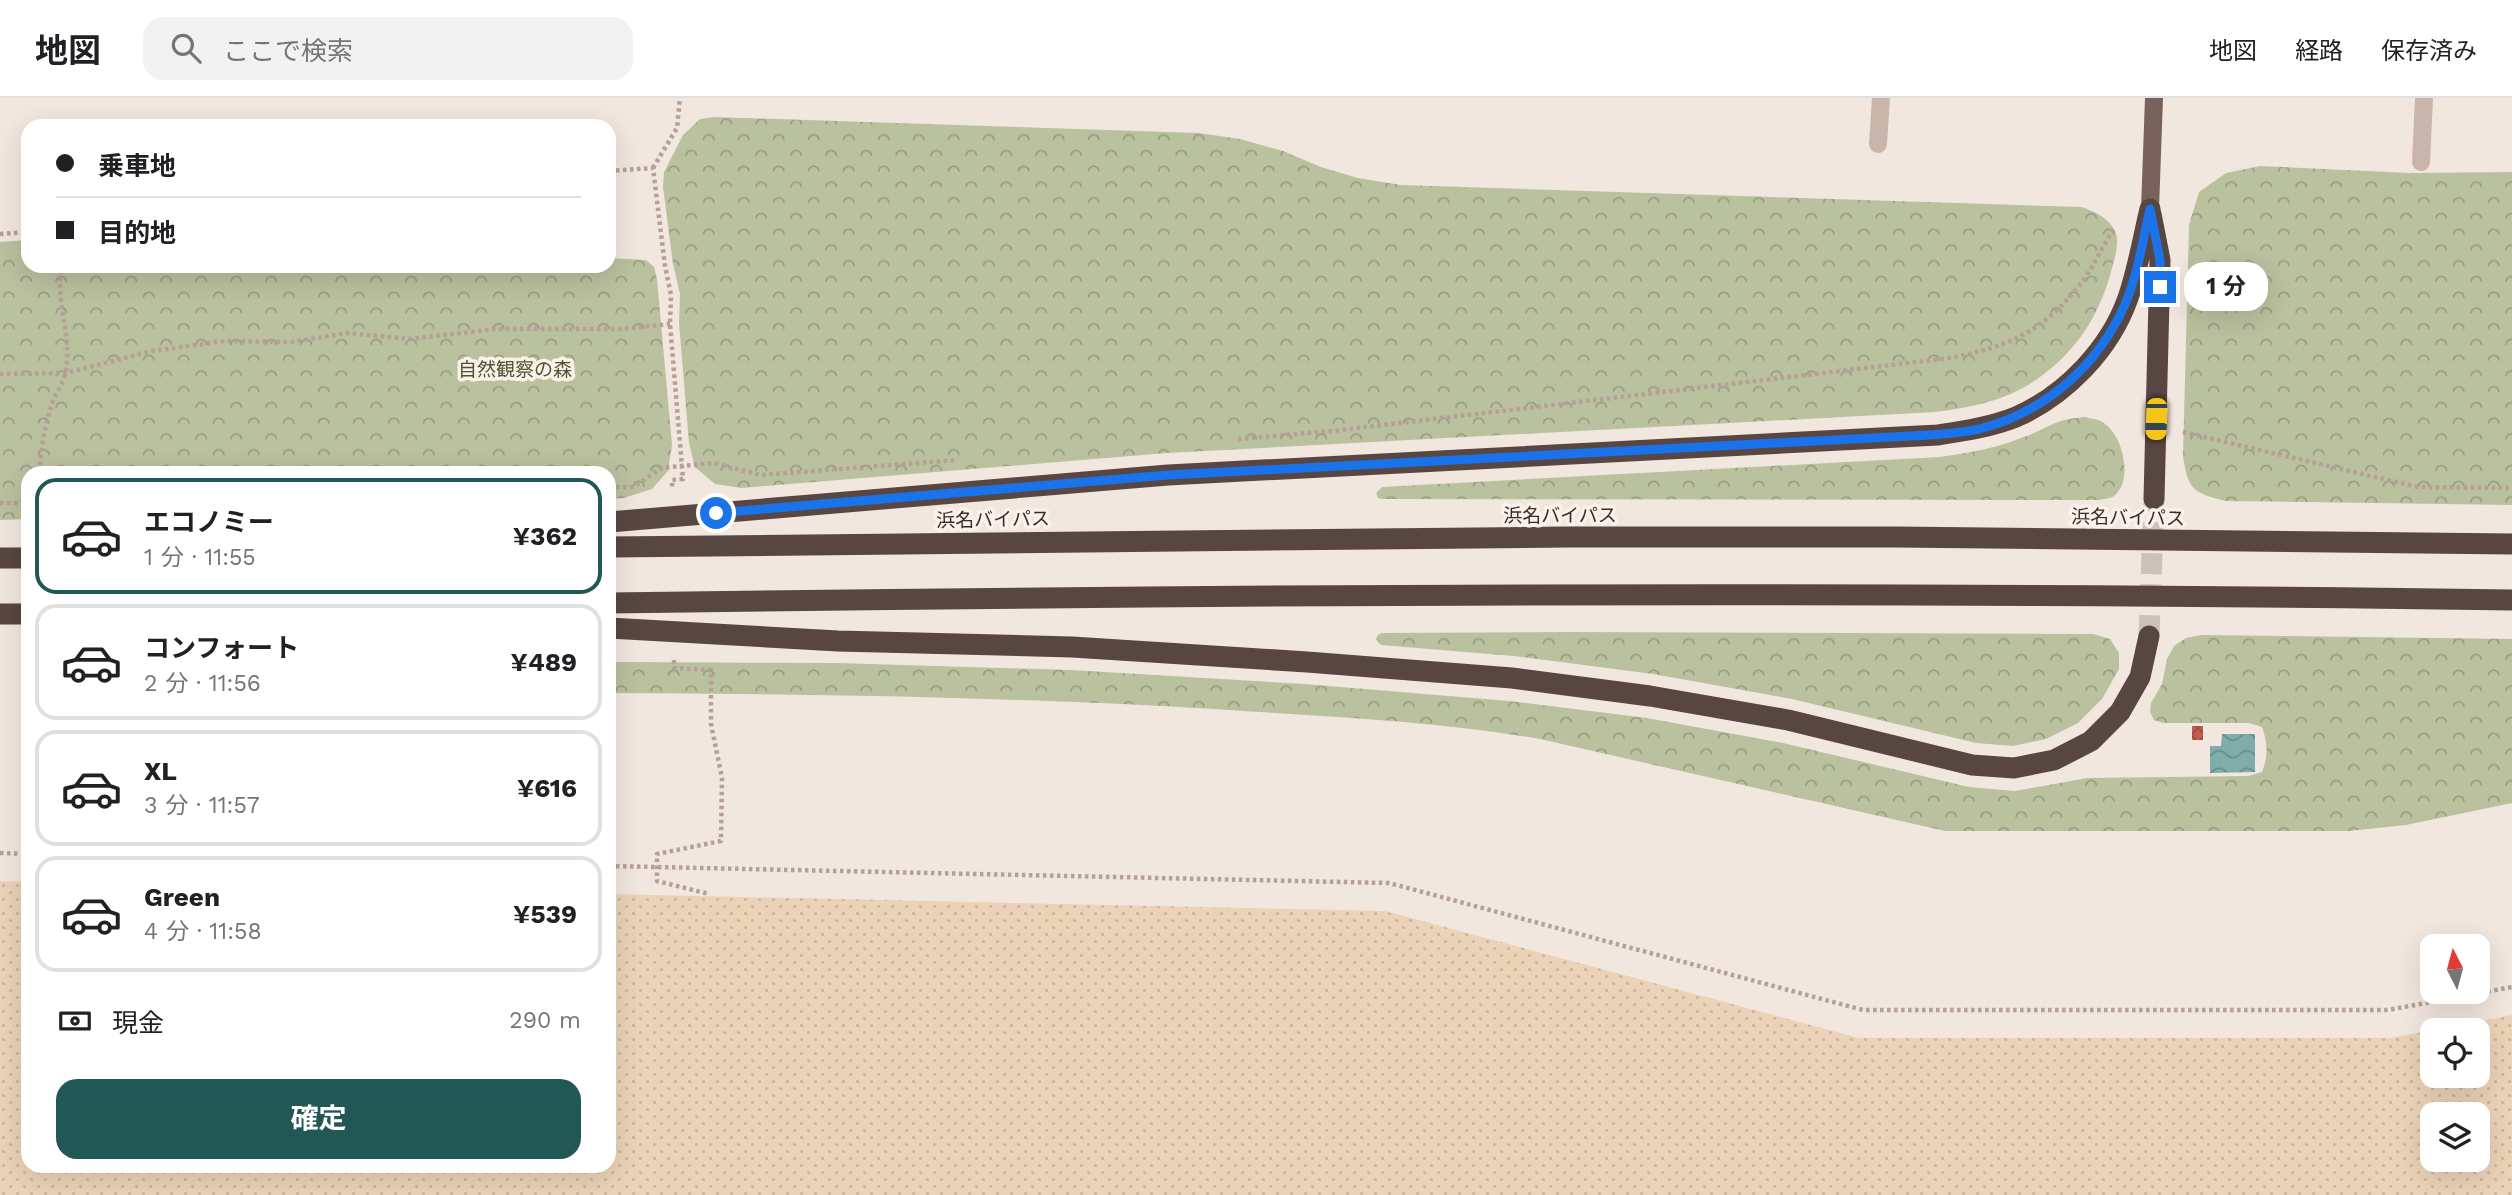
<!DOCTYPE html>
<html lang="ja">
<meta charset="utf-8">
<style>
:root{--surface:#fff;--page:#f2f2f2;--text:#202124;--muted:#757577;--line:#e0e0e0;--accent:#215855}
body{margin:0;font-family:"Work Sans","Noto Sans JP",sans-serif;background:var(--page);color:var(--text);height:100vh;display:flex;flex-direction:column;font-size:26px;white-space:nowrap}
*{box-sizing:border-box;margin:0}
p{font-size:23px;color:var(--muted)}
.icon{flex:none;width:38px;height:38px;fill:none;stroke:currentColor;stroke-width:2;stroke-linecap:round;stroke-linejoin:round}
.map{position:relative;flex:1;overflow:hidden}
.details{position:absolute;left:21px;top:368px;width:595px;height:707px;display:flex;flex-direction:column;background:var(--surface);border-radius:21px;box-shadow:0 7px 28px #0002}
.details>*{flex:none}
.hud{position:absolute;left:21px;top:21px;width:595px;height:154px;border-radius:21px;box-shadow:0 7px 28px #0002;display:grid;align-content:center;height:154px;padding:0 35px;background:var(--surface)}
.needle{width:46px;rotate:354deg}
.tools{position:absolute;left:2420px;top:836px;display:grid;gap:14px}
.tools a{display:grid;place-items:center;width:70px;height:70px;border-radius:14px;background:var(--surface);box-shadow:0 7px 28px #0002;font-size:35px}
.end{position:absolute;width:32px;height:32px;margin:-16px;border:9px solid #1a73e8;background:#fff;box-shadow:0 0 0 4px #fff}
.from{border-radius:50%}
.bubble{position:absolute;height:49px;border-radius:21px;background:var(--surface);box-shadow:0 7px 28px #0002;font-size:23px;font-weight:700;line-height:49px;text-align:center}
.car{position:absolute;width:21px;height:42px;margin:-21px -10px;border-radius:9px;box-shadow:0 0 5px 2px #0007;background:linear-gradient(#f5c518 24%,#345 0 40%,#f5c518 0 76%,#345 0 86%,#f5c518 0)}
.hud b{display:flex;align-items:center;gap:24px;height:66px;font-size:26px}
.hud b+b{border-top:2px solid var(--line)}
.hud i{width:18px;height:18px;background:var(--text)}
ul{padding:12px 0 0;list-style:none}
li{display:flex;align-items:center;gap:21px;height:116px;margin:0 14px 10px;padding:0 21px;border:4px solid var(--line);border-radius:21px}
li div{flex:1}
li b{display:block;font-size:26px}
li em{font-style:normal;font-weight:700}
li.selected{border-color:var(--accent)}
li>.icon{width:63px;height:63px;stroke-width:1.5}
.pay{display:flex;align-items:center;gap:18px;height:77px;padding:0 35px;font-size:26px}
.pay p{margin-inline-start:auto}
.primary-button{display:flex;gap:14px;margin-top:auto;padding:14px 35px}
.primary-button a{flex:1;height:80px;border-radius:21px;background:var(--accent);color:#fff;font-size:28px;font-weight:700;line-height:80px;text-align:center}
header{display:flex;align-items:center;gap:42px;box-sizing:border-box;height:98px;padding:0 35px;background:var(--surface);border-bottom:2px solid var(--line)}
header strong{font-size:33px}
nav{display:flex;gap:38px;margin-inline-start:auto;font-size:24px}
.search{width:490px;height:63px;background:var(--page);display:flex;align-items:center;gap:18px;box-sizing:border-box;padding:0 24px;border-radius:21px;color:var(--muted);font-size:26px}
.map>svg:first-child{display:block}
.forest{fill:url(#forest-crowns)}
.sand{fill:url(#sand-dots);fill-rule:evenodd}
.water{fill:url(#water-waves)}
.building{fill:url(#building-cross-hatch)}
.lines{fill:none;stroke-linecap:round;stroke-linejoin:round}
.highway-tunnel{stroke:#cdc2bb;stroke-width:21;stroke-dasharray:21 10;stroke-linecap:butt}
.path{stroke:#b69f95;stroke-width:4.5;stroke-dasharray:3.5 3.5;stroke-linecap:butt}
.street{stroke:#cab5ab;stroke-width:18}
.primary{stroke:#79625c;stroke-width:18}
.highway{stroke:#584642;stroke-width:21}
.route{stroke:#1a73e8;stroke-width:9}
.labels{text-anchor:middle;stroke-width:7;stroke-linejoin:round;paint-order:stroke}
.park-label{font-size:19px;fill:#4c552f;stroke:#faf1eb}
.street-label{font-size:19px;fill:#382d2a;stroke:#faf1eb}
</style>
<header>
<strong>地図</strong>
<div class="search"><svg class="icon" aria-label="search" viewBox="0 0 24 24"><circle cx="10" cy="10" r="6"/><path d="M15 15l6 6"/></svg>ここで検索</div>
<nav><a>地図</a><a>経路</a><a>保存済み</a></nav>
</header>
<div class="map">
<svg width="2512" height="1097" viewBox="0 0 2512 1097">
<defs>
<pattern id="forest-crowns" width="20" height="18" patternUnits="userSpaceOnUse" patternTransform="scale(1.75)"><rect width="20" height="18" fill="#bac19f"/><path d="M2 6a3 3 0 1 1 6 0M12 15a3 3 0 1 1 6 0" fill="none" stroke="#989d82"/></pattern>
<pattern id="sand-dots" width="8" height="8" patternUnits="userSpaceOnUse" patternTransform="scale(1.75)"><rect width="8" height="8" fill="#ecd3b7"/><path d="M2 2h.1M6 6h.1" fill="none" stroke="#cbb59e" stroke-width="1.8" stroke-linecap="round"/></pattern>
<pattern id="water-waves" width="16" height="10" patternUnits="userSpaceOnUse" patternTransform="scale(1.75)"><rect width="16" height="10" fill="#7faeaa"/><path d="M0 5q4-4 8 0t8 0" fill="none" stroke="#698e8b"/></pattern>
<pattern id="building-cross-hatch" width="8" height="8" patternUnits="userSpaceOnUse" patternTransform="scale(1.75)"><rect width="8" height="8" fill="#c15c4e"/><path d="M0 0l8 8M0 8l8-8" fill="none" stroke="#9e4c41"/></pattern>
</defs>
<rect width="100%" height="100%" fill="#f2e7df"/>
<g class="forest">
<path d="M714 19 1199 35 1240 41 1283 53 1321 69 1358 80 1401 87 2082 109C2095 114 2108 119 2115 133 2120 143 2115 159 2112 170 2101 214 2078 252 2040 279 2009 302 1973 309 1935 314L1167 355 741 390 715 386 695 369 689 345 679 225 680 196 673 166 663 89 664 74 683 37 700 21Z"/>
<path d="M2260 68 2410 75 2512 74V407L2226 403C2193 395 2188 392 2183 358L2189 127 2199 94 2226 75Z"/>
<polygon points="28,142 28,168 609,168 609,160 646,162 654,169 657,181 672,347 668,373 652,391 624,400 609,401 609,374 28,374 28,421 0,422 0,144"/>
<path d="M2086 319C2091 321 2098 321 2102 324 2123 335 2134 383 2114 398 2109 401 2104 401 2098 402L1382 401 1378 400 1376 395 1382 389 1939 359C1969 355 1997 350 2024 339 2051 329 2054 321 2086 319Z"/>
<polygon points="1569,534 2093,536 2110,541 2119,555 2119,571 2102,601 2078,625 2046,641 2013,648 1976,645 1792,601 1653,576 1514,558 1381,547 1376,541 1378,537 1382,535"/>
<path d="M2201 537 2512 541V705L2406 727 2349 733H1945L1540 641C1437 623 1332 619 1229 612 1021 599 816 596 609 595V564L837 565 1071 572 1305 586 1509 603 1647 620 1783 645 1969 689 2015 693 2087 680 2248 678 2262 674C2268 658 2268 646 2262 629L2249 625H2163L2154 622 2150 614 2151 605 2162 586 2167 561 2174 548 2186 540Z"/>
</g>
<path class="sand" d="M0 783 28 784V1068H609V796L1385 813 1859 940H2391L2512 917V1097H0ZM2432 933H2478V978H2432ZM2432 1017H2478V1062H2432Z"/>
<polygon class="water" points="2222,636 2255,636 2255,674 2210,675 2210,648 2221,648"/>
<rect class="building" x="2192" y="628" width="11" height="14"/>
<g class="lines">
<polyline class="highway-tunnel" points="2149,538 2154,401"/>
<g class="path">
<polyline points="653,70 677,30 680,0"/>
<polyline points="609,73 653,70 665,168 671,197 670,226 683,381 672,382 672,390"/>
<polyline points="0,136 28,134"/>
<polyline points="0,276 66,275 152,253 225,243 292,244 347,235 410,241 495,231 621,231 670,226"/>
<polyline points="2183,334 2418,389 2512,390"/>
<path d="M1238 341 1332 333 1942 261C1999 252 2040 237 2077 190 2092 173 2102 149 2114 130"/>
<path d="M40 374C40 352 45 327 52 305 56 295 63 286 65 276 74 241 54 204 62 168"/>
<polyline points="609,389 634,389 661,370 713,365 761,377 957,362"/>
<polyline points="0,405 28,405"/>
<polyline points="674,562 674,570 711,572 711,626 722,680 721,743 657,756 657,783 709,796"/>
<polyline points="0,755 28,756"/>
<polyline points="609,768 1389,785 1863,912 2388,912 2512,889"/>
</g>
<g class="street">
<polyline points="1878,46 1881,0"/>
<polyline points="2421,64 2424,0"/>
</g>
<polyline class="primary" points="2150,111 2154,0"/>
<g class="highway">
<polyline points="2151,116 2160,162 2154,401"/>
<path d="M609 424 1168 377 1938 337C1964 333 1991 329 2016 319 2066 297 2110 251 2128 200 2138 171 2143 140 2150 111"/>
<polyline points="609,449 1568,439 1897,439 2512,446"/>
<polyline points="0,460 28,460"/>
<path d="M609 505C1243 496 1878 493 2512 502"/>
<polyline points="0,516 28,516"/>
<polyline points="609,530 838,543 1072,549 1307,564 1512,580 1650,598 1788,622 1972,667 2014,670 2054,662 2091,643 2120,614 2140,579 2149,538"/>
</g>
</g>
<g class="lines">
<path class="route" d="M716 415 1168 377 1910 338C1933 337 1957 336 1979 331 2046 314 2099 267 2126 204 2138 175 2143 141 2150 111L2160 162V189"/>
</g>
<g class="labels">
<g class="park-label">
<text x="515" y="278">自然観察の森</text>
</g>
<g class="street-label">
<text x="1560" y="424">浜名バイパス</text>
<text transform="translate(2128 419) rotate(1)" y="7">浜名バイパス</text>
<text transform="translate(993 421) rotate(-1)" y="7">浜名バイパス</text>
</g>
</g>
</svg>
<div class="tools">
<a><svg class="needle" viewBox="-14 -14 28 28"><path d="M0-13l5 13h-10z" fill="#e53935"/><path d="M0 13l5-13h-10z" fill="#757577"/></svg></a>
<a><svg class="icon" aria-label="locate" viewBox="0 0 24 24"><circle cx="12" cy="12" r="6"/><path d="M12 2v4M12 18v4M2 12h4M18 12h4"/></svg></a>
<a><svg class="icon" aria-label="layers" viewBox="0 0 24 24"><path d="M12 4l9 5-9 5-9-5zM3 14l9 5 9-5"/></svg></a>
</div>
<i class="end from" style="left:716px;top:415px"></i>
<i class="end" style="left:2160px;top:189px"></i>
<div class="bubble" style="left:2184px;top:164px;width:84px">1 分</div>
<i class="car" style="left:2156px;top:321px;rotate:182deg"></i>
<div class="hud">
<b><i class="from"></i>乗車地</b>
<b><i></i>目的地</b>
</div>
<section class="details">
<ul>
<li class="selected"><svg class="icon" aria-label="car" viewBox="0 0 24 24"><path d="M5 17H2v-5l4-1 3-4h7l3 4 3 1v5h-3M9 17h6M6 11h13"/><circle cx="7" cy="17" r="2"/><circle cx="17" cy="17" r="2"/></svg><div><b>エコノミー</b><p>1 分 · 11:55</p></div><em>¥362</em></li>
<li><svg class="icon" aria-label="car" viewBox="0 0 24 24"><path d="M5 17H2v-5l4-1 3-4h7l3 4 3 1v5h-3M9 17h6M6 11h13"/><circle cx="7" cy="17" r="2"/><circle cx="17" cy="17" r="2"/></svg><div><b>コンフォート</b><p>2 分 · 11:56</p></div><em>¥489</em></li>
<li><svg class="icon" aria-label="car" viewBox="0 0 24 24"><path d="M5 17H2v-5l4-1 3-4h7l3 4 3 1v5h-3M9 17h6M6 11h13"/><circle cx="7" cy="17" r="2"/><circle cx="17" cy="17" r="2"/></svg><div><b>XL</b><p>3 分 · 11:57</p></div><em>¥616</em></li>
<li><svg class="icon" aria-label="car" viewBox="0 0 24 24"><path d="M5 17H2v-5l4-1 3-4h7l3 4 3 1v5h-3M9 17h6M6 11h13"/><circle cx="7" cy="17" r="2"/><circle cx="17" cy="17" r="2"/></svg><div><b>Green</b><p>4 分 · 11:58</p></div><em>¥539</em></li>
</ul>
<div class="pay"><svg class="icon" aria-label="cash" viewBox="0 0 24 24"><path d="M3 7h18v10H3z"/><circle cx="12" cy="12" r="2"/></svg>現金<p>290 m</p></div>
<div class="primary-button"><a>確定</a></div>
</section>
</div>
